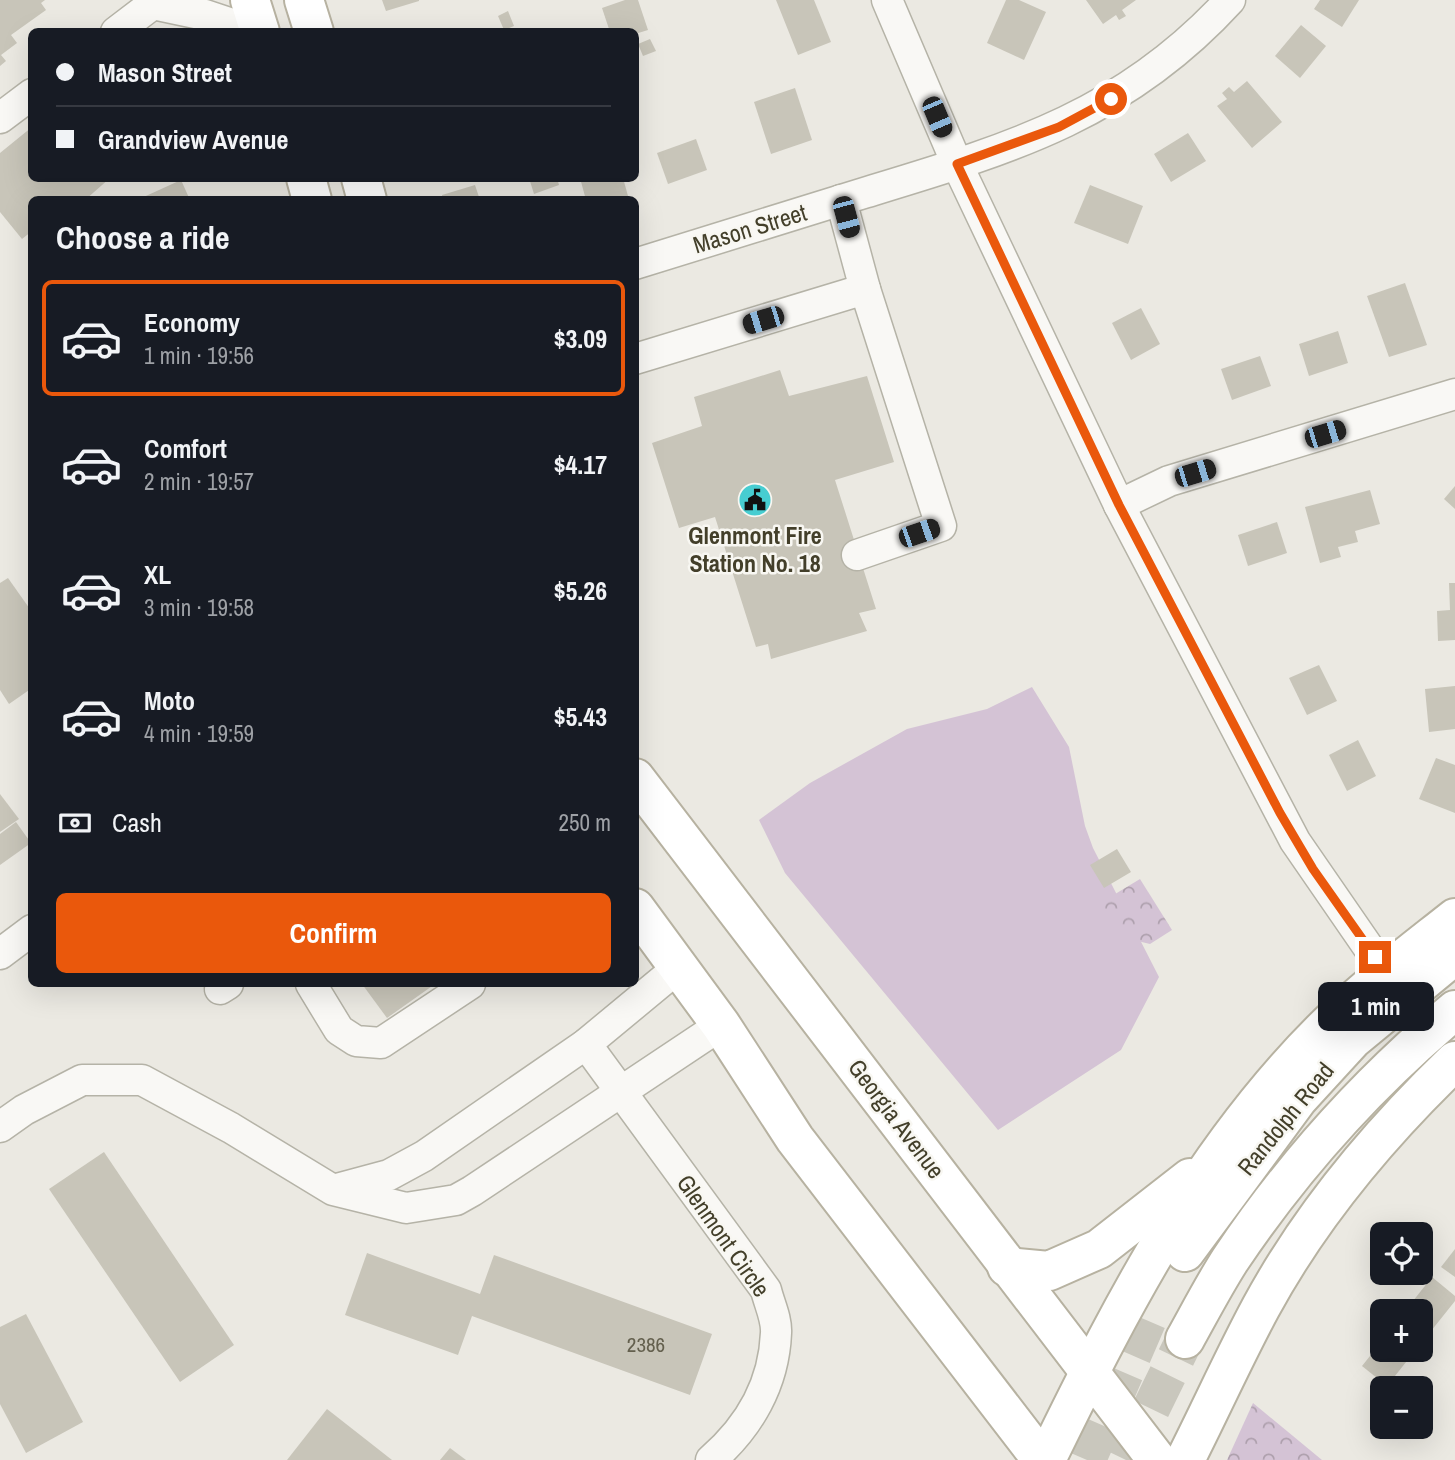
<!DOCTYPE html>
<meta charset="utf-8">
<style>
:root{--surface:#171b24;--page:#20242c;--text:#f1f3f6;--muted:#9ea1a6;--line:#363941;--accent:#ea580c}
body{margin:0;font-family:"Archivo Narrow",sans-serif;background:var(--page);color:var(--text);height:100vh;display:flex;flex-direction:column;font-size:26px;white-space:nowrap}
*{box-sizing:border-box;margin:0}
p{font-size:23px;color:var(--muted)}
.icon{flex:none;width:38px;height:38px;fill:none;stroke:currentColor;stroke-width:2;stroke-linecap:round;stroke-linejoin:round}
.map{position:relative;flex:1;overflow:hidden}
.sheet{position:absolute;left:28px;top:196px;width:611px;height:791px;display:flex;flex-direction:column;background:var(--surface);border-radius:10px;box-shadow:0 7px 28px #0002}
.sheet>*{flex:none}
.hud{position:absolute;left:28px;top:28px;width:611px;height:154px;border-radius:10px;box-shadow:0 7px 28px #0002;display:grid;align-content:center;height:154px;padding:0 28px;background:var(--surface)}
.tools{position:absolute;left:1370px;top:1222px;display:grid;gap:14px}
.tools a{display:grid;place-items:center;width:63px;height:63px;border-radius:10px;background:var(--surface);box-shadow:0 7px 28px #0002;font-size:35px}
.end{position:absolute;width:32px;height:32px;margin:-16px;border:9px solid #ea580c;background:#fff;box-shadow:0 0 0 4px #fff}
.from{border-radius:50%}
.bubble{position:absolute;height:49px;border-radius:10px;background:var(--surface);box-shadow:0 7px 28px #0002;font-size:23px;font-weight:700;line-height:49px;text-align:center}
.car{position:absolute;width:21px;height:42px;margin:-21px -10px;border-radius:9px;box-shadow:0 0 5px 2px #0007;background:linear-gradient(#222 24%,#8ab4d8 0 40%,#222 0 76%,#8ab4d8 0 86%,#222 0)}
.hud b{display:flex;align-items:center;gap:24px;height:66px;font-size:26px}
.hud b+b{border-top:2px solid var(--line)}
.hud i{width:18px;height:18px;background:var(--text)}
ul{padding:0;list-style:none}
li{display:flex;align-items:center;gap:21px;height:116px;margin:0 14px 10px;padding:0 14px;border:4px solid transparent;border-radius:10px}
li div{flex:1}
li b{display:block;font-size:26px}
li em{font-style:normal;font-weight:700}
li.selected{border-color:var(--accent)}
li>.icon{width:63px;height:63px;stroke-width:1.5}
h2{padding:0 28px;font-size:32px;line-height:84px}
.pay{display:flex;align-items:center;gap:18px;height:77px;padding:0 28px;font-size:26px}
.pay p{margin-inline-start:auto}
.cta{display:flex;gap:14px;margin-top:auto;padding:14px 28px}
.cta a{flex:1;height:80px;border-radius:10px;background:var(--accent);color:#fff;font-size:28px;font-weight:700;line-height:80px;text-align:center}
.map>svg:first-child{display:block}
.grass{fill:#d4c3d5}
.park{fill:url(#park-crowns)}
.building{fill:#c8c5b9}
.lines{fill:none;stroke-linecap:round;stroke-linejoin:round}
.major-tunnel{stroke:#c9c7bd;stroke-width:38;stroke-dasharray:38 19;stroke-linecap:butt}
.minor-casing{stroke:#b5b3a7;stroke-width:33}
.major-casing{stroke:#b7b2a1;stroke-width:42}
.minor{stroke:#f9f8f5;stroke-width:30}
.major{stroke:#fff;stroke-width:38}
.route{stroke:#ea580c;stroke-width:9}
.labels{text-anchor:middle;stroke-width:5;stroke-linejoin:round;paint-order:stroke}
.number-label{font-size:21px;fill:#64604e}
.street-label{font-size:24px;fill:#433f2a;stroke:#f8f7f2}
.poi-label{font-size:24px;font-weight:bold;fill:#433f2a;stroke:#f8f7f2}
</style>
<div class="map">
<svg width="1455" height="1460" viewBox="0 0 1455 1460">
<defs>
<pattern id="park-crowns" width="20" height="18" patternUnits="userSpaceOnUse" patternTransform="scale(1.75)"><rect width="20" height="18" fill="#d4c3d5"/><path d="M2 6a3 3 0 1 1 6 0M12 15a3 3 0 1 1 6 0" fill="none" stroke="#aea0ad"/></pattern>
</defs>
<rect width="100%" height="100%" fill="#ebe9e2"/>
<polygon class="grass" points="1032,687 1069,747 1085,826 1093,848 1159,977 1121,1050 998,1130 785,873 759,820 810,783 907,729 987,709"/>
<g class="park">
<polygon points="1140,879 1172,930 1150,944 1117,936 1097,905"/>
<polygon points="1253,1403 1322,1460 1227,1460"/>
</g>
<g class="building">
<polygon points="0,0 45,0 41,3 46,10 11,35 17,43 1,55 6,61 0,66"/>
<polygon points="382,0 419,0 419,1 386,11"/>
<polygon points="625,0 638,0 648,30 635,34 610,32 602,8"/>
<polygon points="776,0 814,0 831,42 798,55"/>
<polygon points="1006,0 1019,0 1046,12 1024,60 987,43"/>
<polygon points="1086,0 1136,0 1122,10 1126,16 1119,20 1116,15 1103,24"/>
<polygon points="1320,0 1359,0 1342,27 1314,9"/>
<polygon points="508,11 514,26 504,30 498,16"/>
<polygon points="1301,25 1326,46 1300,78 1275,56"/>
<polygon points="650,39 656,51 643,56 638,44"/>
<polygon points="1247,81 1282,122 1252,148 1217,106 1227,99 1222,93 1229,87 1234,92"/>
<polygon points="795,88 812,140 771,154 754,102"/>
<polygon points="32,127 32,178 110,178 85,200 32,200 32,231 22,239 0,212 0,153"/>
<polygon points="1188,133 1206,161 1171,182 1154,154"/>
<polygon points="696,139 707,170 668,184 657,153"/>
<polygon points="529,178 557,178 559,185 534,194"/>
<polygon points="580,178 623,178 628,196 616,200 586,200"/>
<polygon points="181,180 190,200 137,200"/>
<polygon points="475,185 480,200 443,200 442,195"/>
<polygon points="1090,185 1143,206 1128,244 1074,223"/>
<polygon points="1405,283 1427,345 1389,357 1367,296"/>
<polygon points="1141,308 1160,344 1131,360 1112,323"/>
<polygon points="1338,331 1348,363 1309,376 1299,344"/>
<polygon points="1260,356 1271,386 1232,400 1221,369"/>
<polygon points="780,370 789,396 867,376 894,462 835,480 876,609 859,613 867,631 771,659 768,644 756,647 715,517 679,528 652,443 702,426 694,397"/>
<polygon points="1455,486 1455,509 1444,499"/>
<polygon points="1370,490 1380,524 1355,531 1358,542 1338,547 1341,557 1320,563 1305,507"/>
<polygon points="1277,522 1287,553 1248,566 1238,535"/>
<polygon points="8,578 32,612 32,688 9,704 0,690 0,583"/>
<polygon points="1449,583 1455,583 1455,640 1438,641 1437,611 1450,610"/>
<polygon points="1319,665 1337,701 1307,715 1289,678"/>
<polygon points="1455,686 1455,729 1429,732 1425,689"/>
<polygon points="1358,740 1376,776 1347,791 1329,755"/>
<polygon points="1436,758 1455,765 1455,813 1419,799"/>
<polygon points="0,794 19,819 0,832"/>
<polygon points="16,822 31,843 0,865 0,834"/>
<polygon points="1117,849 1131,872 1104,888 1090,865"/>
<polygon points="362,984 435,984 387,1018"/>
<polygon points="104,1152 234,1345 180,1382 49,1189"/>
<polygon points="1455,1249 1455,1277 1441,1267"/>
<polygon points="367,1253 480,1294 494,1255 712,1334 690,1395 472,1316 458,1355 345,1315"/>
<polygon points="1432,1277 1455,1296 1455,1301 1423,1341 1421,1311 1405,1311"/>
<polygon points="26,1314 83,1422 26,1453 0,1404 0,1327"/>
<polygon points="1382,1341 1382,1349 1410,1349 1414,1352 1387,1386 1362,1366"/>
<polygon points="327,1409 392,1460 287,1460"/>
<polygon points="450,1448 466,1460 440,1460"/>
</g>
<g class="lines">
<g class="major-tunnel">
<polyline points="1087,1460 1151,1312"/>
<polyline points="1126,1460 1185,1339"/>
</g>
<defs>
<g id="minor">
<polyline points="887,0 957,164 1119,505 1295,841 1386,973"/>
<polyline points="153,4 205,15 256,32"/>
<polyline points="116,32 158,0"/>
<polyline points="0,118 32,94"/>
<path d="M635 264C711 240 788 217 864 193 1009 149 1124 116 1230 0"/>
<polyline points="635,359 865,289 841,200"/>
<polyline points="1119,505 1169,481 1455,394"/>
<polyline points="857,555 941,526 865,289"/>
<polyline points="0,954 32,930"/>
<polyline points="311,984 339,1030 356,1041 381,1043 470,984"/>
<polyline points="220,989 228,984"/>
<path d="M586 1044 766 1290C769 1303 777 1319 776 1333 774 1384 749 1427 711 1460"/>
<polyline points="0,1127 24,1110 82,1080 142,1080 231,1128 333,1190 406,1208 456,1200 472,1191 721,1025"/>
<polyline points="337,1189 389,1175 424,1156 586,1044 679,967"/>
</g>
<g id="major">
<polyline points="250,0 260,32"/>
<polyline points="304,0 314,32"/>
<polyline points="306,178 312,200"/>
<polyline points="361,178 367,200"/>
<polyline points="635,778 1157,1460"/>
<polyline points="635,908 721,1025 795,1139 1042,1460"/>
<polyline points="1185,1252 1298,1099 1353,1039 1455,955"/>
<polyline points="1007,1267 1049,1271 1099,1249 1190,1178"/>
<path d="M1185 1339C1200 1312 1214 1285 1230 1260 1293 1166 1369 1082 1455 1010"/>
<path d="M1046 1460C1124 1300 1208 1137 1340 1013 1376 979 1416 949 1455 918"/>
<path d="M1185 1460C1211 1409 1234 1357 1261 1307 1311 1215 1380 1133 1455 1061"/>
</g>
</defs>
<use href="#minor" class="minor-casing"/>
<use href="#major" class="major-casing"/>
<use href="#minor" class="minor"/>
<use href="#major" class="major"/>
</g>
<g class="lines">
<polyline class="route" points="1111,99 1059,127 957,164 1119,505 1280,813 1313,869 1375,957"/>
</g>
<defs>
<symbol id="civic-disc" viewBox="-11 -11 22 22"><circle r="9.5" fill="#47cdd1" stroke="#f8f7f2"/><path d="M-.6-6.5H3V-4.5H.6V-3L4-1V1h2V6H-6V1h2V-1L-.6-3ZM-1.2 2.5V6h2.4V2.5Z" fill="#111"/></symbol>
</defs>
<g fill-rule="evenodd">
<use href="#civic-disc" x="736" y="481" width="38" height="38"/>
</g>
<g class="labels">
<g class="number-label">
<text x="646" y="1352">2386</text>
</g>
<g class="street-label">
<text transform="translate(750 229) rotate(-17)" y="8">Mason Street</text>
<text transform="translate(896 1119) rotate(53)" y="8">Georgia Avenue</text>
<text transform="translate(1286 1119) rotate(-51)" y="8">Randolph Road</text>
<text transform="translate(723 1236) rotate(55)" y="8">Glenmont Circle</text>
</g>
<g class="poi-label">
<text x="755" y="544">Glenmont Fire<tspan x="755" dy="28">Station No. 18</tspan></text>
</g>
</g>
</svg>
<div class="tools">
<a><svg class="icon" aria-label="locate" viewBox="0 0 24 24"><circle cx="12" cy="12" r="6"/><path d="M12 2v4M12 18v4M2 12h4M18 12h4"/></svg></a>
<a>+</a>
<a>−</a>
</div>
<i class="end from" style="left:1111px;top:99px"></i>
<i class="end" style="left:1375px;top:957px"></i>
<div class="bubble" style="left:1318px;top:982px;width:116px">1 min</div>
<i class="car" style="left:937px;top:117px;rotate:157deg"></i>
<i class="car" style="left:846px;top:217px;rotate:165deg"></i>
<i class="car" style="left:763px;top:320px;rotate:253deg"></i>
<i class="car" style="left:1325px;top:434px;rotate:73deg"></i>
<i class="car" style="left:1195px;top:473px;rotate:73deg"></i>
<i class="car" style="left:919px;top:533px;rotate:71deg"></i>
<div class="hud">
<b><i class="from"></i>Mason Street</b>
<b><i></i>Grandview Avenue</b>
</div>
<section class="sheet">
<h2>Choose a ride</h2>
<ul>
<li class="selected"><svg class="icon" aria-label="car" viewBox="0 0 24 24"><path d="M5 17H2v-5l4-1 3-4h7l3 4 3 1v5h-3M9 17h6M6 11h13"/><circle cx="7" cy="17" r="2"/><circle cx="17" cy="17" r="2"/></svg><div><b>Economy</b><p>1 min · 19:56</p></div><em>$3.09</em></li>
<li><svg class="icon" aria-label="car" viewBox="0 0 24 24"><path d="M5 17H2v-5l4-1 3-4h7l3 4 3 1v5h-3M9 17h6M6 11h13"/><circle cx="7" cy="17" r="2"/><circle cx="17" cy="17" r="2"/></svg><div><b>Comfort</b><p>2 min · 19:57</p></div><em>$4.17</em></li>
<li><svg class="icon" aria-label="car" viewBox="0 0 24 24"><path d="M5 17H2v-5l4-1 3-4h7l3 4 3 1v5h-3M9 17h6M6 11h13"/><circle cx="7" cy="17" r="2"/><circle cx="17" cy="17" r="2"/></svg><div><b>XL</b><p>3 min · 19:58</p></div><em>$5.26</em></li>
<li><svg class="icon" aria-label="car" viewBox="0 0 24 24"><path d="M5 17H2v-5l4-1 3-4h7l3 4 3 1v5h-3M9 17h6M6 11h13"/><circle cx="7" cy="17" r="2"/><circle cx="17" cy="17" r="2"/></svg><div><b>Moto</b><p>4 min · 19:59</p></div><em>$5.43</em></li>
</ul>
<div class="pay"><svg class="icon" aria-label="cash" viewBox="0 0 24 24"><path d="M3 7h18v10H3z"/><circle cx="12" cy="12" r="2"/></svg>Cash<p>250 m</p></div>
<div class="cta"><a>Confirm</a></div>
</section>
</div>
